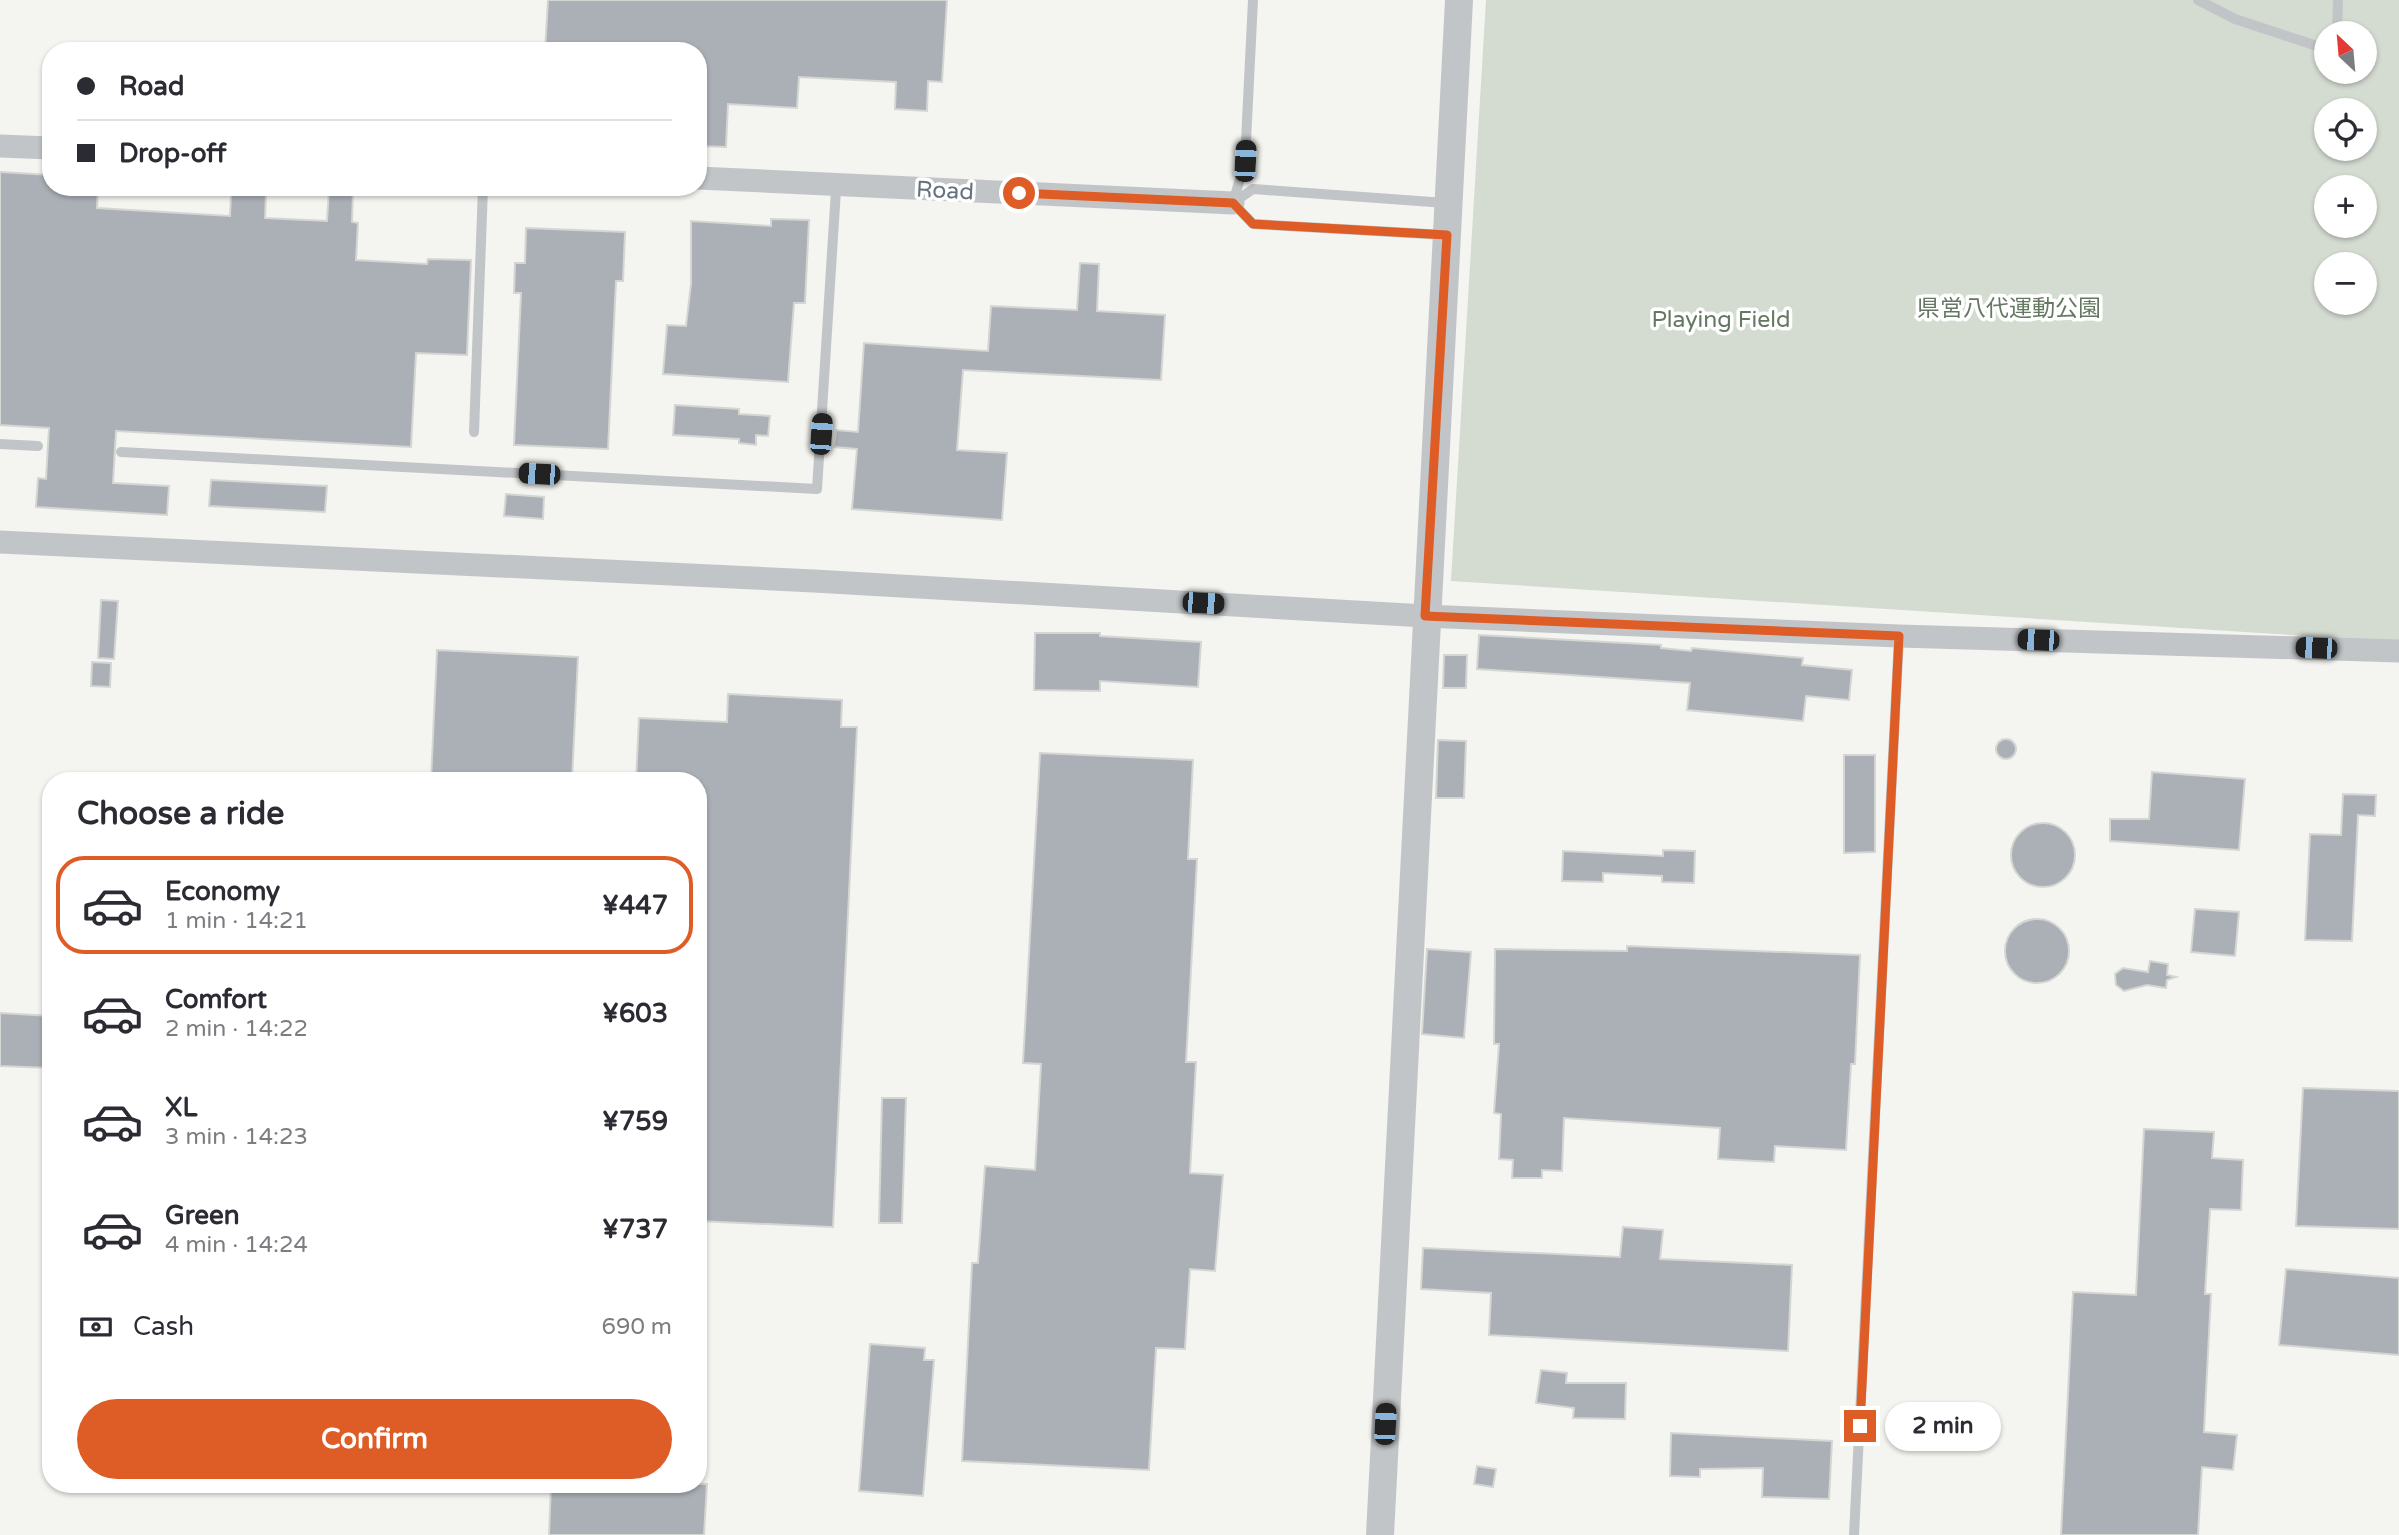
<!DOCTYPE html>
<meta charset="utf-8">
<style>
:root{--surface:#fff;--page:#f7f7f7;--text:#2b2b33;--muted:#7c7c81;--line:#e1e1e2;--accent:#de5d26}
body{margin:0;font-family:"Varela Round","Noto Sans JP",sans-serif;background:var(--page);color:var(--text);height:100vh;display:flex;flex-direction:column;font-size:26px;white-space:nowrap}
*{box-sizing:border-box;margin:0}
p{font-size:23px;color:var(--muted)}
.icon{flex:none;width:38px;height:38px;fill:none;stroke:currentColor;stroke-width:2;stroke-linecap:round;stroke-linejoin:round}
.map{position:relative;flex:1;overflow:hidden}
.sheet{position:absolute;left:42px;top:772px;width:665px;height:721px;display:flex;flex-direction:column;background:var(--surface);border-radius:28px;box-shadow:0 2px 5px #0004}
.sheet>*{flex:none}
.banner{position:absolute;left:42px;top:42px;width:665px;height:154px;border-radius:28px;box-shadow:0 2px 5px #0004;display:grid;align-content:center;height:154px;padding:0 35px;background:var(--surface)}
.needle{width:46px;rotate:334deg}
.tools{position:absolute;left:2314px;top:21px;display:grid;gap:14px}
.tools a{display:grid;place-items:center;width:63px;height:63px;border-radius:50%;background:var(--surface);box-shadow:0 2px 5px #0004;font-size:35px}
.end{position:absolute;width:32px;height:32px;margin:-16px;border:9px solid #de5d26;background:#fff;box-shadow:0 0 0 4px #fff}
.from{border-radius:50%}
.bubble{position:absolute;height:49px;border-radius:24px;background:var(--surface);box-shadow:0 2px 5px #0004;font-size:23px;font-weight:800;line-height:49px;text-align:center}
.car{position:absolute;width:21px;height:42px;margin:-21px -10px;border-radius:9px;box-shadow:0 0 5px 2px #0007;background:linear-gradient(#222 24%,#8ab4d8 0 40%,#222 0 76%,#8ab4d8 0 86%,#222 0)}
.banner b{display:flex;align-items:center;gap:24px;height:66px;font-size:26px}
.banner b+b{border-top:2px solid var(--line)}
.banner i{width:18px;height:18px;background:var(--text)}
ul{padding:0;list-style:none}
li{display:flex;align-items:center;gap:21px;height:98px;margin:0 14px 10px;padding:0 21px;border:4px solid transparent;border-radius:28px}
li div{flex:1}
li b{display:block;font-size:26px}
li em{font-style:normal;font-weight:800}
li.selected{border-color:var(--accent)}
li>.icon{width:63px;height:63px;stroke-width:1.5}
h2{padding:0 35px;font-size:32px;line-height:84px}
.pay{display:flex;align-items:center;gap:18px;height:77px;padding:0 35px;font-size:26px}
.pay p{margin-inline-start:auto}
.action{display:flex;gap:14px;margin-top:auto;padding:14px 35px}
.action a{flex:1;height:80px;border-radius:42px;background:var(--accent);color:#fff;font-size:28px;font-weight:800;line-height:80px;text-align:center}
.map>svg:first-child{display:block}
.green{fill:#d4dbd1;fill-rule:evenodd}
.building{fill:#aab0b6;stroke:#d5d5d3;stroke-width:2}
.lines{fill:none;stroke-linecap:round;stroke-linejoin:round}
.service{stroke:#c2c5c8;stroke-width:10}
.minor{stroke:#c2c5c8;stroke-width:23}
.tertiary{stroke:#c2c5c8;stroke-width:28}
.route{stroke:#de5d26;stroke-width:9}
.labels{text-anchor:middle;stroke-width:7;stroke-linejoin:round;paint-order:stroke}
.street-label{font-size:23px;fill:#647280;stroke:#fff}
.park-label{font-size:23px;fill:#657862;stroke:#fff}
</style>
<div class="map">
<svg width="2399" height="1535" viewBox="0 0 2399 1535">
<rect width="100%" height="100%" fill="#f4f4f0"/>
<path class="green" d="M1486 0H2399V642L1451 581ZM2326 33H2364V72H2326ZM2326 110H2364V149H2326ZM2326 187H2364V226H2326ZM2326 264H2364V303H2326Z"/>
<g class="building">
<polygon points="548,0 947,0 942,82 928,81 927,111 895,109 896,82 799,77 797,108 728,104 726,147 698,146 698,51 545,51"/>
<polygon points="0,172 51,175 51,187 98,187 97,208 230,216 231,193 266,195 265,218 327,221 329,189 353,191 352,222 358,223 356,260 427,264 428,259 471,260 467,355 416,353 411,447 116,431 113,483 169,486 167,515 36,507 38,478 46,479 49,428 0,425"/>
<polygon points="771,219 809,220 805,303 794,303 788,382 663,374 667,325 686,326 691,284 691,221 771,226"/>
<polygon points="526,228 625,232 623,281 616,281 608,449 514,445 521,293 514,293 515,263 525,263"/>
<polygon points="1080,263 1099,264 1097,311 1165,315 1161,380 963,370 957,450 1007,453 1002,520 852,509 857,449 834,447 836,430 858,432 864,343 988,351 991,306 1077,310"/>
<polygon points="675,405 739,409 739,414 770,416 768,436 756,435 756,445 739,443 739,439 673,435"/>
<polygon points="211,480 327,486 325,512 209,506"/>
<polygon points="506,494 544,497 543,519 504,516"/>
<polygon points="101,600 118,601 114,659 98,658"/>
<polygon points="1035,633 1100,633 1100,636 1201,642 1198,687 1100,681 1100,691 1034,690"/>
<polygon points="1479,635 1661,645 1661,648 1691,651 1692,648 1803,658 1802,665 1852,670 1849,700 1806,696 1803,721 1687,710 1690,683 1477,669"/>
<polygon points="437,650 578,657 572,780 431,780"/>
<polygon points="1444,655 1467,655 1466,688 1443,688"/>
<polygon points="92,662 111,663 110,687 91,686"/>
<polygon points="728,694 842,700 841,727 857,727 833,1227 698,1221 698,780 636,780 639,718 727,722"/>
<circle cx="2006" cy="749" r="10"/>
<polygon points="1438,740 1466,741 1464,798 1436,798"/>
<polygon points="1040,753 1193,760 1188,859 1197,859 1186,1062 1196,1062 1190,1173 1223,1175 1215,1271 1190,1269 1185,1349 1156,1348 1149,1470 962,1461 972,1263 978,1263 985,1166 1035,1170 1041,1064 1023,1063"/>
<polygon points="1844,755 1875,755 1875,852 1844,853"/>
<polygon points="2152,772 2245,779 2239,850 2110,841 2110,819 2149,819"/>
<polygon points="2343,794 2376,795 2375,816 2358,815 2352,941 2305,940 2310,834 2341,835"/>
<circle cx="2043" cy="855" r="32"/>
<polygon points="1663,850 1695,851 1694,883 1662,882 1662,876 1603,873 1603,882 1562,881 1563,851 1663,856"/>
<polygon points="2195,909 2239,912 2235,956 2191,952"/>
<circle cx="2037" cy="951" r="32"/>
<polygon points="1627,946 1860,955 1855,1064 1851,1064 1846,1150 1775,1146 1774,1162 1718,1159 1720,1128 1564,1118 1562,1171 1542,1170 1542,1178 1512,1178 1513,1160 1499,1159 1501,1114 1494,1113 1499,1044 1494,1044 1495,949 1627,951"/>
<polygon points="1427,949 1471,952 1464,1038 1422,1034"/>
<polygon points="2150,961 2168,964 2167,975 2176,977 2167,980 2166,988 2147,985 2124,991 2116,985 2115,974 2123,968 2148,972"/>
<polygon points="0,1013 51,1016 51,1068 0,1066"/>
<polygon points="2303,1088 2399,1091 2399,1229 2296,1226"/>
<polygon points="882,1098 906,1098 902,1223 879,1223"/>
<polygon points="2144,1129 2214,1132 2212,1158 2243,1160 2241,1210 2210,1209 2205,1294 2211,1294 2204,1432 2237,1435 2233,1470 2202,1467 2198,1535 2061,1535 2073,1292 2136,1295"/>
<polygon points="1623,1227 1663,1230 1660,1259 1792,1265 1788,1351 1489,1335 1491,1293 1421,1289 1423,1248 1620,1257"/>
<polygon points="2286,1269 2399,1278 2399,1355 2279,1345"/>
<polygon points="870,1344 925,1348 924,1360 934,1360 923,1496 859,1491"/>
<polygon points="1541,1370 1567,1373 1566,1383 1626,1383 1625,1419 1573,1418 1574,1408 1536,1403"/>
<polygon points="1671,1433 1832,1441 1829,1499 1762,1497 1763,1468 1700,1469 1700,1477 1670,1476"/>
<polygon points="1477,1466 1496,1469 1493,1487 1474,1484"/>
<polygon points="551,1484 707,1484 704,1535 549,1535"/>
</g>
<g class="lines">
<g class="service">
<polyline points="1253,0 1245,161 1233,203 1253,224 1445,235"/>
<polyline points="2198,0 2235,19 2323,48 2326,46"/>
<polyline points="2337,33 2338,0"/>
<polyline points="1233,203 1253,189 1446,203"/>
<polyline points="474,432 483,187"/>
<polyline points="0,444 38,446"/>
<polyline points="121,452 817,489 836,190"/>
<polyline points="1854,1535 1899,636"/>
</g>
<g class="minor">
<polyline points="0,146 51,148"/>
<polyline points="698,178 1233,203"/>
<polyline points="0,542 814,581 1425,616 1899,636 2399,651"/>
</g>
<polyline class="tertiary" points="1380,1535 1459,0"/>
</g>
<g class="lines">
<polyline class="route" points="1019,193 1233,203 1253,224 1447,235 1425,616 1899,636 1860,1426"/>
</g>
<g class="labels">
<g class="street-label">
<text transform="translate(945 190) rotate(3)" y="8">Road</text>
</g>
<g class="park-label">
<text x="2009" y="316">県営八代運動公園</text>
<text x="1721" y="327">Playing Field</text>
</g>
</g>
</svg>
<div class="tools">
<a><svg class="needle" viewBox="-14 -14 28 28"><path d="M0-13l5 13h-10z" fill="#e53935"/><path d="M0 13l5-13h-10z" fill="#7c7c81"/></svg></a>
<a><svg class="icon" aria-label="locate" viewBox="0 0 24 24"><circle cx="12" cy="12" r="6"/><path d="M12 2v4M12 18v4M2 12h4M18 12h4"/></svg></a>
<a>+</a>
<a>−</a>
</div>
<i class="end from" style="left:1019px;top:193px"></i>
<i class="end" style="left:1860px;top:1426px"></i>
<div class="bubble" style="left:1885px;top:1402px;width:116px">2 min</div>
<i class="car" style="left:1245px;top:161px;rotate:3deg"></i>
<i class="car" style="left:821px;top:434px;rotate:4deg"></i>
<i class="car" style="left:539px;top:474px;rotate:273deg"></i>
<i class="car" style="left:1203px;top:603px;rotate:93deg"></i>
<i class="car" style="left:2038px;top:640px;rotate:272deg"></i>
<i class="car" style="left:2316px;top:648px;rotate:272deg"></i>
<i class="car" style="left:1385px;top:1424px;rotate:3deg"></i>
<div class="banner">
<b><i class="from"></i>Road</b>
<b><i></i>Drop-off</b>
</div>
<section class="sheet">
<h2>Choose a ride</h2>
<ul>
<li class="selected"><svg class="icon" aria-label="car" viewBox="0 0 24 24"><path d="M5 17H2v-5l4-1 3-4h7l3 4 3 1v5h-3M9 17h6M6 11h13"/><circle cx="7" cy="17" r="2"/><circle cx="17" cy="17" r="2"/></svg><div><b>Economy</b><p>1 min · 14:21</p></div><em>¥447</em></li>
<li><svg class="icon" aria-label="car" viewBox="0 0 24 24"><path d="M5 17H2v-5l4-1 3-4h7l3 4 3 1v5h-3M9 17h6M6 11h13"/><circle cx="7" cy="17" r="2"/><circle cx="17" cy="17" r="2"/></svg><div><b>Comfort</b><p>2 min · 14:22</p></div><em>¥603</em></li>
<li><svg class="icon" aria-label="car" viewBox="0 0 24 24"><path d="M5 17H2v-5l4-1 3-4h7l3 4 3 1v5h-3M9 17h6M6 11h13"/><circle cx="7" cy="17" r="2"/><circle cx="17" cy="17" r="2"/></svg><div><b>XL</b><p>3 min · 14:23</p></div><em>¥759</em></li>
<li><svg class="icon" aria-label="car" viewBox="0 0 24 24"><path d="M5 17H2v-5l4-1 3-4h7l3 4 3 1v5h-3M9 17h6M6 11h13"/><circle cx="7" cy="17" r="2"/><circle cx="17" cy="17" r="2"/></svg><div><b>Green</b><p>4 min · 14:24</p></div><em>¥737</em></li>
</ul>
<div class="pay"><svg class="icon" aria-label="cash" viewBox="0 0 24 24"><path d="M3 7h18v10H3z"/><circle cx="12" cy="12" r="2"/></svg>Cash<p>690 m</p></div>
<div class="action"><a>Confirm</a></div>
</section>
</div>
